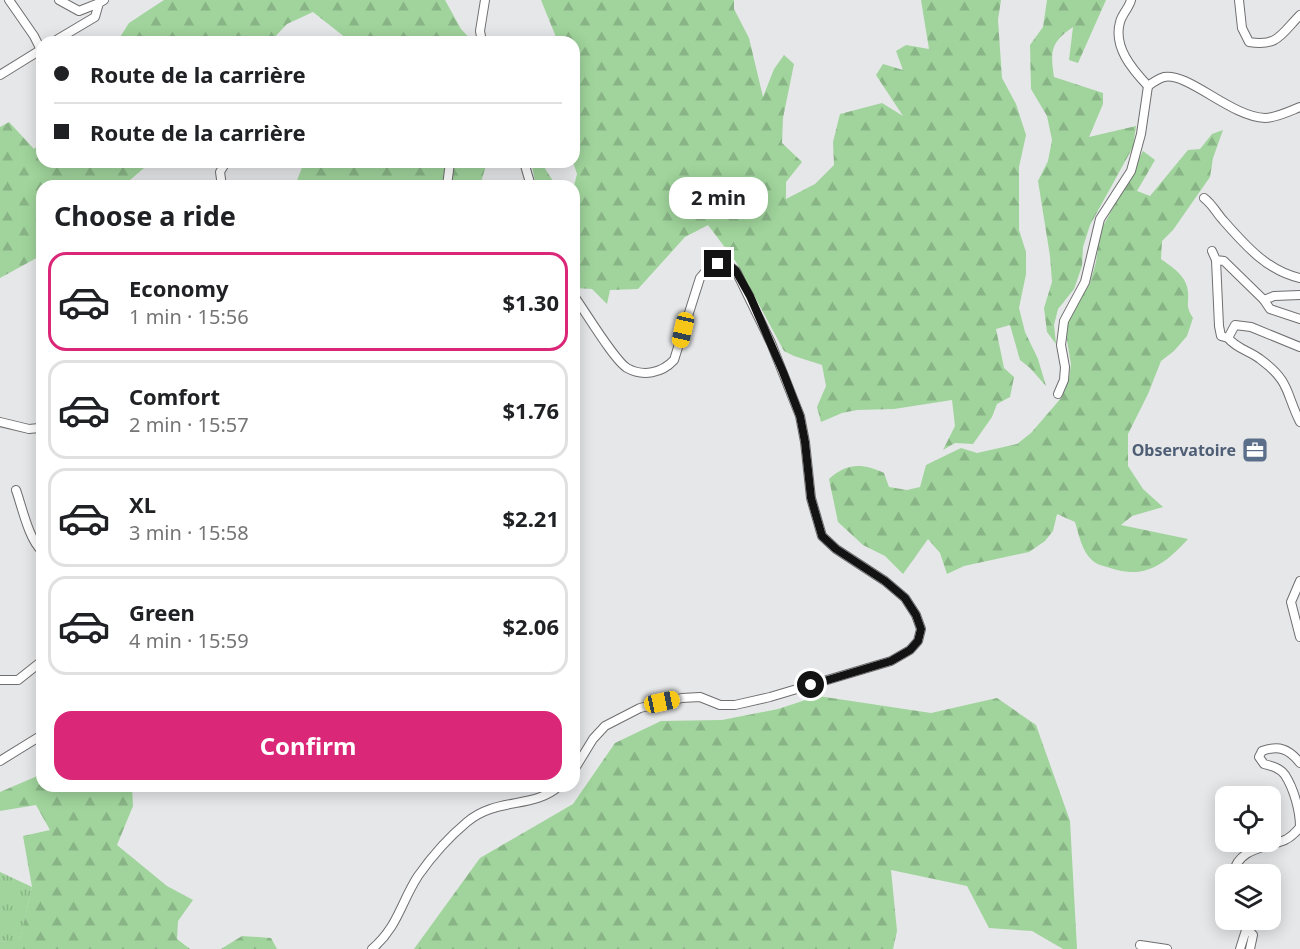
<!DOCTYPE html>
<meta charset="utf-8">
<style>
:root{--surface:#fff;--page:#f6f6f6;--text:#202124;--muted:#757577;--line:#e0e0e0;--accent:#db2777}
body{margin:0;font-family:"Noto Sans",sans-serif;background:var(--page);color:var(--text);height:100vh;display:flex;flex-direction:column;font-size:22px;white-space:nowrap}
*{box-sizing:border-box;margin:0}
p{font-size:20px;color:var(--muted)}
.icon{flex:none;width:33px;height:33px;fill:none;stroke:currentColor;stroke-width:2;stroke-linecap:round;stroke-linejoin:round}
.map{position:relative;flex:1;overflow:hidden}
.panel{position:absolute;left:36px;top:180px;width:544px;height:612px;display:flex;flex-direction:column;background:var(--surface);border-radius:18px;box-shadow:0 3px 15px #0003}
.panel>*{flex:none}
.guide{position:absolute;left:36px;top:36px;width:544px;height:132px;border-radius:18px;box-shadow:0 3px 15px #0003;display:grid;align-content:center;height:132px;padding:0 18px;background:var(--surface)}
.buttons{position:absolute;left:1215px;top:786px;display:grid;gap:12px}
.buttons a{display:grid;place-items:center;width:66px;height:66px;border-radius:12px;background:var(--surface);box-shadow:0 3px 15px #0003;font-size:30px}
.end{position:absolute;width:27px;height:27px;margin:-14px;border:8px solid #131314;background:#fff;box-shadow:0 0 0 3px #fff}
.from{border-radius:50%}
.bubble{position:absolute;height:42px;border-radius:18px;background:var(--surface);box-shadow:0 3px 15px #0003;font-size:20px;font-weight:700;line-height:42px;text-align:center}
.car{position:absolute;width:18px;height:36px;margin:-18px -9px;border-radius:8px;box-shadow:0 0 4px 2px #0007;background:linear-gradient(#f5c518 24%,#345 0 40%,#f5c518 0 76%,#345 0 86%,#f5c518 0)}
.guide b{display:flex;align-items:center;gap:21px;height:57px;font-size:22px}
.guide b+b{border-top:2px solid var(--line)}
.guide i{width:15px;height:15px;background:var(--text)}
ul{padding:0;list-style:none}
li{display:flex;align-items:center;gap:18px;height:99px;margin:0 12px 9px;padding:0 6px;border:3px solid var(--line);border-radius:18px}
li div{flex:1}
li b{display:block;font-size:22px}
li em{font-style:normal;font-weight:700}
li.on{border-color:var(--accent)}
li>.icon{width:54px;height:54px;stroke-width:1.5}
h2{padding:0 18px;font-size:27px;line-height:72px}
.button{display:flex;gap:12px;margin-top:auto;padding:12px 18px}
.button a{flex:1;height:69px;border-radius:18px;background:var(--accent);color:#fff;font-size:24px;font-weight:700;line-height:69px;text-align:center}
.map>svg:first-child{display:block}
.grass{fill:url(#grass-tufts)}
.forest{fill:url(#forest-firs)}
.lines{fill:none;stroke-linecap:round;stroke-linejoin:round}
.minor-casing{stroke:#6f6f71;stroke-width:10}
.minor{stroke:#fff;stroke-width:8}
.route{stroke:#131314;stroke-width:8}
.labels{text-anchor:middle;stroke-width:6;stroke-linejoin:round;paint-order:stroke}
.service-label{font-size:16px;font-weight:bold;fill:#4e5e75;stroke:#e6e7e8;text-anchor:end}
</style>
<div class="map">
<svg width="1300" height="949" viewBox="0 0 1300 949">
<defs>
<pattern id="grass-tufts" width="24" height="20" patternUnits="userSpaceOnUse" patternTransform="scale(1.5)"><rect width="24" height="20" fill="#a0d49c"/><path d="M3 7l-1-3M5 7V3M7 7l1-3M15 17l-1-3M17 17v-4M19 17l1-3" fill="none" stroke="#89b586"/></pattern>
<pattern id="forest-firs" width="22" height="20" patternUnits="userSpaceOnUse" patternTransform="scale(1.5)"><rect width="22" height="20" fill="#a0d49c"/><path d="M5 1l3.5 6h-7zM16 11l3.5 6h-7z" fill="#89b586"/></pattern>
</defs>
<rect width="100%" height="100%" fill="#e6e7e8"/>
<polygon class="grass" points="0,872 32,887 20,940 0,942"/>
<g class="forest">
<polygon points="164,0 445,0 461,29 473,42 351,42 313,12 287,24 270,42 117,42 129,23"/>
<polygon points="541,0 734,0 734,9 749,38 763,97 774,69 784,55 794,64 783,118 782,143 802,162 786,182 786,199 815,184 834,165 833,142 840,114 882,103 903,116 876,75 883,64 903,70 896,51 906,45 929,49 921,0 1001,0 998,20 1002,78 1016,104 1026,135 1019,167 1019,230 1026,252 1026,274 1019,308 1025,332 1038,359 1046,386 1030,368 1020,360 1010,325 996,329 1004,368 1014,377 1010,397 997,404 992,417 973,444 955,443 943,450 955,426 952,400 894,409 857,410 842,413 821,422 817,407 826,386 822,365 794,356 784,351 736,262 708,225 685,237 638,289 610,290 607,304 592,289 575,288 574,186 577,174 573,162 574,162 574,42 558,42"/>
<path d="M1047 0H1106L1078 63 1069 60 1073 27C1051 42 1050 51 1054 77L1103 93V104L1089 137 1136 126 1133 147 1090 225 1083 247 1082 266 1074 289 1058 309 1054 325 1056 344 1047 332 1044 308 1052 282 1050 256 1038 181 1048 161 1052 140 1047 116 1031 89 1030 45 1043 27Z"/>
<polygon points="9,122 34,149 42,141 42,162 151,162 123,186 42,186 42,255 0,278 0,127"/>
<path d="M1223 130 1213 158 1210 177 1173 230 1162 241 1161 259C1172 267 1187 276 1188 292 1189 305 1185 305 1193 318L1187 336 1174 351 1161 361 1148 394 1128 434V466L1143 489 1163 507 1132 516 1121 525 1188 539C1165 564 1145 580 1110 568 1105 566 1097 565 1093 561 1082 552 1079 535 1075 522L1057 514 1053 531 1045 541 1029 552 964 566 947 574 940 553 928 539 903 574 885 556 863 545 838 522 829 479C847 463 862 463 884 473L889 487 907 490 920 487 926 465 961 448 977 453 1017 444 1031 433 1062 397 1069 379 1071 364 1065 329 1069 315 1090 283 1096 262 1100 232 1143 151 1155 160 1137 191 1150 196 1188 150 1200 149 1212 134Z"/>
<polygon points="304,162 486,162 486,165 480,186 295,186"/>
<polygon points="529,162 541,162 556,186 536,186 532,166"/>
<polygon points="818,696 931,713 997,698 1036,725 1070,821 1077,949 1063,949 1032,931 989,928 967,886 891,870 897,931 893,949 414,949 480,858 573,804 615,743 661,721 722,720 778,709"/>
<polygon points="42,774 42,786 132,786 133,806 117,845 167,886 193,900 178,921 177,939 190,949 0,949 0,942 20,939 32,887 23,836 50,830 36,805 0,811 0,792"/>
<polygon points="242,936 271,938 277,949 221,949"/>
</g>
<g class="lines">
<defs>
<g id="minor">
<polyline points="9,0 34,36 41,50"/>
<polyline points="59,0 79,11 99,3"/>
<path d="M1131 0C1129 8 1122 14 1120 22 1113 47 1132 69 1148 86 1152 83 1158 79 1164 77 1188 72 1231 117 1265 118 1276 118 1290 111 1300 107"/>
<path d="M1239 0 1242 28 1249 42C1278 47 1281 34 1300 15"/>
<polyline points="53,42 95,17 99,3 104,0"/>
<polyline points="482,42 480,31 485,0"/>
<polyline points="0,75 42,49"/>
<polyline points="524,162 531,186"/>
<polyline points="222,186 220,172 226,162"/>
<polyline points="447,186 450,162"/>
<path d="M1204 198C1212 204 1216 212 1222 219 1244 244 1267 271 1300 278"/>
<polyline points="1212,251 1216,260 1224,261 1264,300"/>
<polyline points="1216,260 1219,326 1221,336 1228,338"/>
<polyline points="1300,295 1274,296 1264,300 1270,309 1300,319"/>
<path d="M574 296C585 311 614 360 627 368 643 377 662 373 674 360L700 278C711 264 721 258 736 271L771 343 800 416 805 442 811 498 822 536 836 549 885 581 905 598 916 615 921 629 918 641 910 650 891 661 770 697 735 705H720L700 697 682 698 640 708 605 726 593 739 574 770"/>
<path d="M1300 347 1251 327 1235 325 1228 338C1237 349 1250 351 1260 359 1291 382 1285 392 1300 422"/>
<polyline points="1058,394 1064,380 1065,367 1061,345 1064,321 1085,282 1100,219 1131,171 1141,134 1148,86"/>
<polyline points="0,422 29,429 39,428 42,424"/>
<path d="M16 490C22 507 29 540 42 551"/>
<polyline points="1300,581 1291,602 1300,637"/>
<polyline points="0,680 18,680 42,661"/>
<polyline points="0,761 42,735"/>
<path d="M1233 874C1238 848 1265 848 1285 840 1291 837 1296 832 1300 827 1300 811 1294 789 1285 775 1280 768 1272 766 1264 764L1259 757 1262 751C1279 745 1289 749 1300 763"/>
<polyline points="1239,920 1253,935 1250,949"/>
<polyline points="1140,945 1167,949"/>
<path d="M372 949C398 927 401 902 418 876 432 856 449 837 467 822 496 797 534 809 559 786"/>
<polyline points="1240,949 1247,927"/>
</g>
</defs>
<use href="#minor" class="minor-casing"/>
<use href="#minor" class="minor"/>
</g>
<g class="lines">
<polyline class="route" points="718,264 728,264 736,271 750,296 783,372 800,416 805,442 811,498 822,536 836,549 885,581 905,598 916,615 921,629 918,641 910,650 891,661 811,685"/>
</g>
<defs>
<symbol id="office-square" viewBox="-11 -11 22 22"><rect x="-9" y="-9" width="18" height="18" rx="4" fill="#5c6f8a" stroke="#e6e7e8"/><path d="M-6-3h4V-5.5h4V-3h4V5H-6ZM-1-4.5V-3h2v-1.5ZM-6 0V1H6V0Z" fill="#fff"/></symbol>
</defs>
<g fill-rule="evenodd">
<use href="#office-square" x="1240" y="435" width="30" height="30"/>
</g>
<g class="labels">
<g class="service-label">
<text x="1236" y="456">Observatoire</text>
</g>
</g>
</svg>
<div class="buttons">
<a><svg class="icon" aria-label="locate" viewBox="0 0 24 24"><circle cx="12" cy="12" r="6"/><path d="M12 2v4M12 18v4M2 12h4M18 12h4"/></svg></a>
<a><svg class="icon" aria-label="layers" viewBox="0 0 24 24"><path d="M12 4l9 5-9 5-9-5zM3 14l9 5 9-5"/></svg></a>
</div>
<i class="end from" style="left:811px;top:685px"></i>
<i class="end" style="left:718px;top:264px"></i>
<div class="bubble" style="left:669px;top:177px;width:99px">2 min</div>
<i class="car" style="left:683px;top:330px;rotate:193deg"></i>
<i class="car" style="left:662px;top:702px;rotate:78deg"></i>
<div class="guide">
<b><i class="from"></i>Route de la carrière</b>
<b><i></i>Route de la carrière</b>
</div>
<section class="panel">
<h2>Choose a ride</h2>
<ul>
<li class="on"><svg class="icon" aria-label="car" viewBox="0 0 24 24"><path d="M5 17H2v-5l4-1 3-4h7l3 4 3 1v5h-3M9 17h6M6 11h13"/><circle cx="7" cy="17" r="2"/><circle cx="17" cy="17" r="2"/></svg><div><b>Economy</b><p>1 min · 15:56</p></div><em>$1.30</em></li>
<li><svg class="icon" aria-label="car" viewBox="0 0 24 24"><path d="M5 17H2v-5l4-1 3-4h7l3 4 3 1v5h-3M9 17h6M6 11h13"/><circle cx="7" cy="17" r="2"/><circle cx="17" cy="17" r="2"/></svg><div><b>Comfort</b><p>2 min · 15:57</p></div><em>$1.76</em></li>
<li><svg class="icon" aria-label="car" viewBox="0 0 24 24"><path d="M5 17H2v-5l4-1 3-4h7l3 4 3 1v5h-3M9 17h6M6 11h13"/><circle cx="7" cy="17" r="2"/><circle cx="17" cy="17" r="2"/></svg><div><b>XL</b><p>3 min · 15:58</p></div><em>$2.21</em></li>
<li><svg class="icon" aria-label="car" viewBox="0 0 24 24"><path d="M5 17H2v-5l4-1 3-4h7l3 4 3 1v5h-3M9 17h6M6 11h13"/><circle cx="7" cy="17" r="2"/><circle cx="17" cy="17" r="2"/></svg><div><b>Green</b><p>4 min · 15:59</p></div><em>$2.06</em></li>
</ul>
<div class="button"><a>Confirm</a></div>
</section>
</div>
